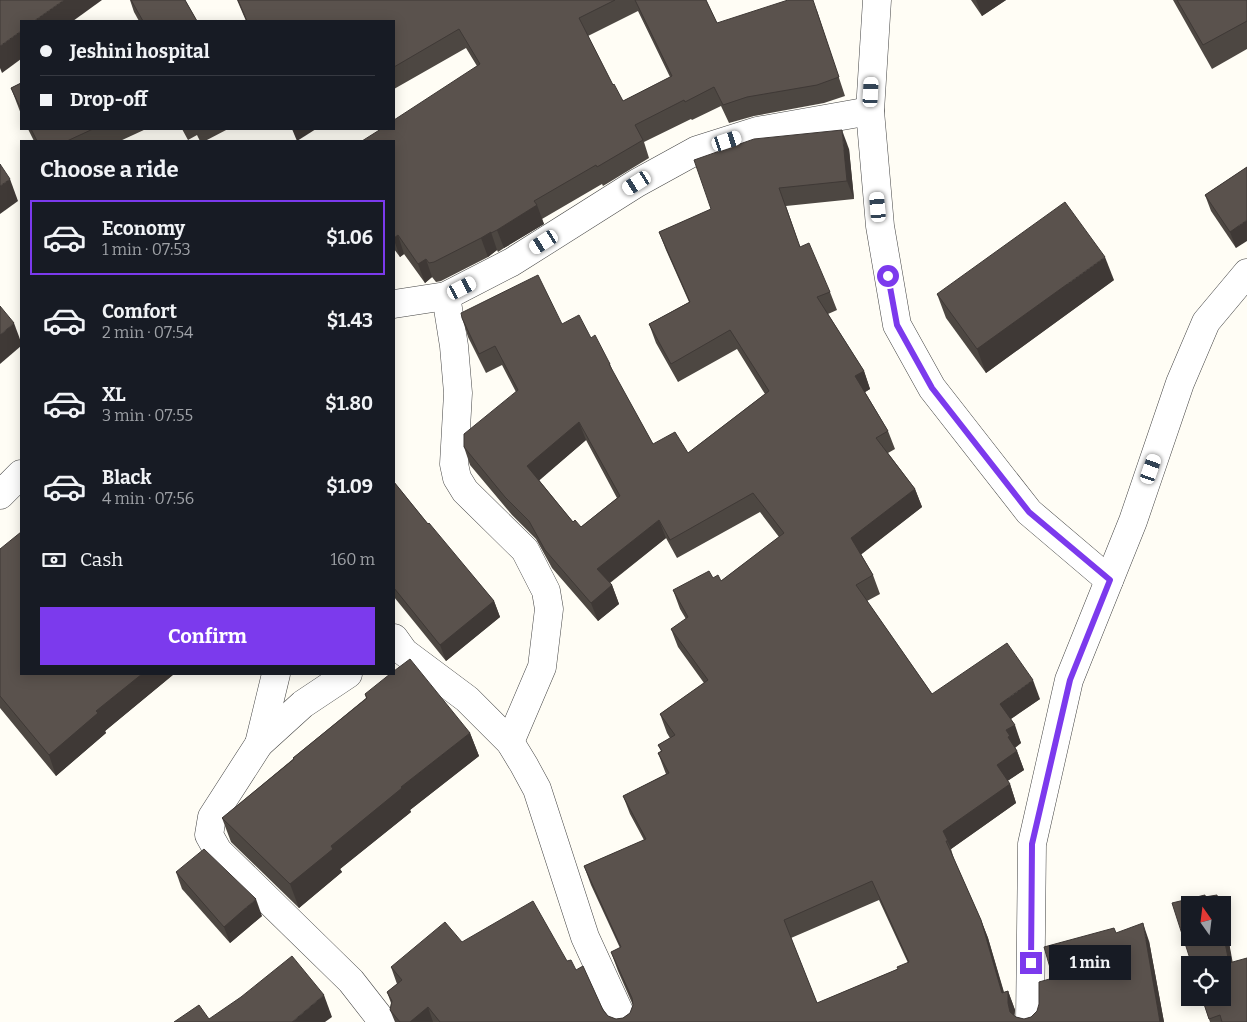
<!DOCTYPE html>
<meta charset="utf-8">
<style>
:root{--surface:#171b24;--page:#20242c;--text:#f1f3f6;--muted:#9ea1a6;--line:#363941;--accent:#7c3aed}
body{margin:0;font-family:Bitter,serif;background:var(--page);color:var(--text);height:100vh;display:flex;flex-direction:column;font-size:19px;white-space:nowrap}
*{box-sizing:border-box;margin:0}
p{font-size:16px;color:var(--muted)}
.icon{flex:none;width:28px;height:28px;fill:none;stroke:currentColor;stroke-width:2;stroke-linecap:round;stroke-linejoin:round}
.map{position:relative;flex:1;overflow:hidden}
.drawer{position:absolute;left:20px;top:140px;width:375px;height:535px;display:flex;flex-direction:column;background:var(--surface);border-radius:0px;box-shadow:0 2px 12px #0003}
.drawer>*{flex:none}
.hud{position:absolute;left:20px;top:20px;width:375px;height:110px;border-radius:0px;box-shadow:0 2px 12px #0003;display:grid;align-content:center;height:110px;padding:0 20px;background:var(--surface)}
.needle{width:32px;rotate:346deg}
.buttons{position:absolute;left:1181px;top:896px;display:grid;gap:10px}
.buttons a{display:grid;place-items:center;width:50px;height:50px;border-radius:0px;background:var(--surface);box-shadow:0 2px 12px #0003;font-size:25px}
.end{position:absolute;width:22px;height:22px;margin:-11px;border:6px solid #7c3aed;background:#fff;box-shadow:0 0 0 2px #fff}
.from{border-radius:50%}
.bubble{position:absolute;height:35px;border-radius:0px;background:var(--surface);box-shadow:0 2px 12px #0003;font-size:16px;font-weight:700;line-height:35px;text-align:center}
.car{position:absolute;width:15px;height:30px;margin:-15px -8px;border-radius:6px;box-shadow:0 0 4px 1px #0007;background:linear-gradient(#fff 24%,#345 0 40%,#fff 0 76%,#345 0 86%,#fff 0)}
.hud b{display:flex;align-items:center;gap:18px;height:48px;font-size:19px}
.hud b+b{border-top:1px solid var(--line)}
.hud i{width:12px;height:12px;background:var(--text)}
ul{padding:0;list-style:none}
li{display:flex;align-items:center;gap:15px;height:75px;margin:0 10px 8px;padding:0 10px;border:2px solid transparent;border-radius:0px}
li div{flex:1}
li b{display:block;font-size:19px}
li em{font-style:normal;font-weight:700}
li.on{border-color:var(--accent)}
li>.icon{width:45px;height:45px;stroke-width:1.5}
h2{padding:0 20px;font-size:22px;line-height:60px}
.pay{display:flex;align-items:center;gap:12px;height:55px;padding:0 20px;font-size:19px}
.pay p{margin-inline-start:auto}
.primary-button{display:flex;gap:10px;margin-top:auto;padding:10px 20px}
.primary-button a{flex:1;height:58px;border-radius:0px;background:var(--accent);color:#fff;font-size:20px;font-weight:700;line-height:58px;text-align:center}
.map>svg:first-child{display:block}
.lines{fill:none;stroke-linecap:round;stroke-linejoin:round}
.minor-casing{stroke:#444;stroke-width:29}
.minor{stroke:#fff;stroke-width:28}
.wall{fill:#4d4742;fill-rule:evenodd}
.shaded-wall{fill:#3f3936}
.building{fill:#5a524d;stroke:#3f3936;fill-rule:evenodd}
.route{stroke:#7c3aed;stroke-width:6}
</style>
<div class="map">
<svg width="1247" height="1022" viewBox="0 0 1247 1022">
<rect width="100%" height="100%" fill="#fffdf5"/>
<g class="lines">
<defs>
<g id="minor">
<polyline points="877,0 870,111 880,226 897,325 932,388 1029,512 1109,580"/>
<polyline points="446,296 454,346 458,393 454,464 457,478 465,491 525,550 546,591 549,609 542,667 510,742"/>
<polyline points="394,304 446,296 512,262 637,183 697,150 757,131 870,111"/>
<polyline points="0,495 21,474"/>
<polyline points="394,638 404,652 467,699 510,742 524,765 537,789 585,937 624,1022"/>
<polyline points="348,674 303,704 259,744 212,817 209,835 218,851 351,981 383,1022"/>
<polyline points="259,744 276,674"/>
<polyline points="1030,1022 1032,844 1069,680 1133,521 1180,383 1206,322 1247,273"/>
</g>
</defs>
<use href="#minor" class="minor-casing"/>
<use href="#minor" class="minor"/>
</g>
<g class="wall">
<polygon points="130,0 185,0 197,21 139,21 134,12"/>
<path d="M237 0H706L717 23 817 11 845 96 824 103 754 116 729 123 721 106 692 120 691 119 644 142 649 158 603 186 602 184 542 219 544 224 504 248 498 252 497 250 488 257 441 281 436 282 432 277 425 283 404 254 400 257 394 249V141L477 66 466 48 394 89V21H246ZM638 11 670 77 623 101 613 85 588 36Z"/>
<polygon points="971,0 1006,0 982,16"/>
<polygon points="1173,0 1247,0 1247,49 1212,69"/>
<polygon points="21,83 21,114 11,88"/>
<polygon points="28,129 146,129 120,141 34,141"/>
<polygon points="182,129 228,129 205,141 200,141 197,135 188,140"/>
<path d="M849 149 854 199 786 206 800 247 830 292 837 310 828 314 864 371 870 389 865 392 888 431 895 449 888 453 915 489 922 507 861 554 873 575 880 594 867 601 932 694 1040 699 1011 719 1021 743 1015 748 1017 751 1024 770 1007 781 1010 784 1016 803 951 849 954 859 981 920 988 938 1004 992 1008 991 1015 1010 1014 1016 1016 1017 1024 1019 1031 1017 1037 1011 1053 978 1116 933 1149 941 1164 1022H395L390 1010 391 1003 387 992 397 984 391 967 462 942 567 961 576 970 608 1016 616 1019 623 1018 630 1013 633 1005 632 1003 618 971 611 952 620 948 591 885 584 866 644 840 630 814 623 796 666 774 658 753 661 751 658 745 670 738 667 733 660 714 704 683 678 647 671 629 686 619 680 609 673 590 713 578 721 581 779 537 760 512 677 558 666 538 610 583 612 585 619 604 598 621 552 568 536 539 512 515 470 465 464 447 516 392 502 365 486 373 468 337 462 318 562 324 591 338 610 364 613 372 653 444 688 453 765 394 737 349 678 382 656 343 649 324 689 302 666 250 659 232ZM586 440 617 498 581 527 573 522 539 480ZM879 900 908 963 898 969 817 1003 791 938Z"/>
<polygon points="1247,167 1236,248 1211,211 1205,195"/>
<polygon points="1114,280 986,373 946,318 937,294"/>
<polygon points="394,482 428,524 494,601 500,617 446,661 394,597"/>
<polygon points="0,549 21,674 174,674 105,731 106,733 56,776 0,708"/>
<polygon points="365,694 470,733 479,756 410,810 411,812 340,869 342,872 299,908 231,842 222,818 293,759 293,758 366,698"/>
<polygon points="176,872 262,916 230,943 182,889"/>
<polygon points="1205,895 1206,897 1220,905 1224,914 1232,962 1247,1022 1210,1022 1202,998"/>
</g>
<g class="shaded-wall">
<polygon points="64,0 102,0 73,21 34,21"/>
<polygon points="976,0 1006,0 982,16"/>
<polygon points="21,31 21,59 2,73 0,68 0,46"/>
<polygon points="292,129 316,129 297,141"/>
<polygon points="842,130 849,149 854,199 847,181"/>
<polygon points="10,179 18,201 0,214 0,186"/>
<polygon points="537,205 544,224 504,248 497,230"/>
<polygon points="1247,220 1247,241 1236,248 1230,232"/>
<polygon points="491,232 497,250 488,257 481,238"/>
<polygon points="398,235 404,254 400,257 394,240 394,238"/>
<polygon points="1105,257 1114,280 986,373 977,349"/>
<polygon points="426,259 432,277 425,283 418,264"/>
<polygon points="14,323 21,342 21,346 0,364 0,335"/>
<polygon points="864,371 870,389 862,394 855,376"/>
<polygon points="579,422 586,440 534,485 527,466"/>
<polygon points="915,489 922,507 858,557 851,538"/>
<polygon points="659,520 666,538 604,587 597,569"/>
<polygon points="612,585 619,604 598,621 591,603"/>
<polygon points="494,601 500,617 446,661 440,645"/>
<polygon points="142,674 174,674 105,731 106,733 56,776 49,755 96,711"/>
<polygon points="1033,680 1040,699 1006,722 1000,704"/>
<polygon points="1015,725 1021,743 1014,748 1017,751 1024,770 1003,784 997,765 1008,737 1006,730"/>
<polygon points="470,733 479,756 410,810 411,812 340,869 342,872 299,908 290,884 331,846 401,787"/>
<polygon points="1010,784 1016,803 951,849 943,831"/>
<polygon points="256,899 262,916 230,943 224,927"/>
<polygon points="1222,910 1224,914 1236,981 1229,963 1222,927"/>
<polygon points="981,920 988,938 1009,1011 1002,993"/>
<polygon points="1143,923 1149,941 1164,1022 1160,1022"/>
<polygon points="1008,991 1015,1010 1014,1022 1010,1012 1008,1003"/>
<polygon points="324,995 332,1017 325,1022 292,1022"/>
<polygon points="428,1007 433,1022 410,1022"/>
</g>
<g class="building">
<polygon points="0,0 64,0 34,21 21,21 21,31 0,46"/>
<polygon points="131,0 185,0 197,21 143,21"/>
<polygon points="238,0 615,0 579,18 613,85 614,84 623,101 672,76 635,0 706,0 717,23 788,0 813,0 839,77 817,85 747,97 723,105 714,87 685,102 684,100 635,125 643,140 597,167 596,165 534,201 537,205 497,230 491,233 491,232 481,238 434,262 429,263 426,259 418,264 398,235 394,238 394,141 362,141 381,129 394,129 394,120 480,64 459,29 394,67 394,21 247,21"/>
<polygon points="1177,0 1247,0 1247,21 1203,45"/>
<polygon points="21,83 21,109 11,88"/>
<polygon points="31,129 93,129 67,141 37,141"/>
<path d="M842 130 847 181 779 188 800 247 809 243 830 292 817 297 864 371 855 376 888 431 876 438 915 489 851 538 873 575 856 585 932 694 1007 643 1033 680 1000 704 1015 725 1006 730 1010 736 1008 737 1017 751 997 765 1010 784 943 831 948 841H946L981 920 1002 993 1008 991V1003L1010 1012 1016 1017 1024 1019 1031 1017 1037 1011 1039 1004V982L1053 978 1044 947 1114 928 1116 933 1143 923 1160 1022H440L428 1007 410 1022H400L390 1010 392 1001 387 992 402 980 391 967 445 922 462 942 533 901 567 961 571 960 576 970 583 966 603 1010 608 1016 616 1019 623 1018 630 1013 633 1005 632 998 611 952 621 947 584 866 646 839 623 796 669 773 658 753 662 751 658 745 675 735 660 714 708 680 671 629 688 617 673 590 709 571 713 578 718 575 721 581 784 533 753 493 670 540 659 520 597 569 612 585 591 603 545 550 529 521 505 497 464 447V434L518 390 495 346 479 354 462 318 461 313 538 275 562 324 579 315 591 338 595 335 610 364H609L653 444 675 432 688 453 769 391 730 330 671 364 649 324 690 302 659 232 711 209 694 160 754 139ZM579 422 620 496 581 527 575 520 573 522 527 466ZM872 881 909 962 897 967 898 969 817 1003 784 920Z"/>
<polygon points="0,164 10,179 0,186"/>
<polygon points="1247,167 1247,220 1230,232 1205,195"/>
<polygon points="1065,202 1105,257 977,349 937,294"/>
<polygon points="0,306 14,323 0,335"/>
<polygon points="394,482 428,524 429,523 494,601 440,645 394,588"/>
<polygon points="21,532 21,674 142,674 96,711 98,713 49,755 0,696 0,549"/>
<polygon points="410,659 470,733 401,787 402,788 331,846 333,849 290,884 222,818 294,759 293,758 367,698 365,694 390,674 394,674 394,671"/>
<polygon points="204,849 256,899 224,927 176,872"/>
<polygon points="1205,895 1205,897 1217,895 1219,905 1190,905 1190,938 1222,938 1222,927 1229,963 1247,958 1247,1022 1222,1022 1220,1015 1209,1019 1202,998 1222,998 1222,965 1192,965 1172,903"/>
<polygon points="292,956 324,995 292,1022 174,1022 199,1005 209,1019 241,997"/>
</g>
<g class="lines">
<polyline class="route" points="888,276 897,325 932,388 1029,512 1110,580 1070,680 1032,844 1031,963"/>
</g>
</svg>
<div class="buttons">
<a><svg class="needle" viewBox="-14 -14 28 28"><path d="M0-13l5 13h-10z" fill="#e53935"/><path d="M0 13l5-13h-10z" fill="#9ea1a6"/></svg></a>
<a><svg class="icon" aria-label="locate" viewBox="0 0 24 24"><circle cx="12" cy="12" r="6"/><path d="M12 2v4M12 18v4M2 12h4M18 12h4"/></svg></a>
</div>
<i class="end from" style="left:888px;top:276px"></i>
<i class="end" style="left:1031px;top:963px"></i>
<div class="bubble" style="left:1049px;top:945px;width:82px">1 min</div>
<i class="car" style="left:871px;top:92px;rotate:3deg"></i>
<i class="car" style="left:727px;top:141px;rotate:72deg"></i>
<i class="car" style="left:637px;top:183px;rotate:238deg"></i>
<i class="car" style="left:878px;top:207px;rotate:355deg"></i>
<i class="car" style="left:544px;top:242px;rotate:238deg"></i>
<i class="car" style="left:462px;top:288px;rotate:63deg"></i>
<i class="car" style="left:1151px;top:469px;rotate:19deg"></i>
<div class="hud">
<b><i class="from"></i>Jeshini hospital</b>
<b><i></i>Drop-off</b>
</div>
<section class="drawer">
<h2>Choose a ride</h2>
<ul>
<li class="on"><svg class="icon" aria-label="car" viewBox="0 0 24 24"><path d="M5 17H2v-5l4-1 3-4h7l3 4 3 1v5h-3M9 17h6M6 11h13"/><circle cx="7" cy="17" r="2"/><circle cx="17" cy="17" r="2"/></svg><div><b>Economy</b><p>1 min · 07:53</p></div><em>$1.06</em></li>
<li><svg class="icon" aria-label="car" viewBox="0 0 24 24"><path d="M5 17H2v-5l4-1 3-4h7l3 4 3 1v5h-3M9 17h6M6 11h13"/><circle cx="7" cy="17" r="2"/><circle cx="17" cy="17" r="2"/></svg><div><b>Comfort</b><p>2 min · 07:54</p></div><em>$1.43</em></li>
<li><svg class="icon" aria-label="car" viewBox="0 0 24 24"><path d="M5 17H2v-5l4-1 3-4h7l3 4 3 1v5h-3M9 17h6M6 11h13"/><circle cx="7" cy="17" r="2"/><circle cx="17" cy="17" r="2"/></svg><div><b>XL</b><p>3 min · 07:55</p></div><em>$1.80</em></li>
<li><svg class="icon" aria-label="car" viewBox="0 0 24 24"><path d="M5 17H2v-5l4-1 3-4h7l3 4 3 1v5h-3M9 17h6M6 11h13"/><circle cx="7" cy="17" r="2"/><circle cx="17" cy="17" r="2"/></svg><div><b>Black</b><p>4 min · 07:56</p></div><em>$1.09</em></li>
</ul>
<div class="pay"><svg class="icon" aria-label="cash" viewBox="0 0 24 24"><path d="M3 7h18v10H3z"/><circle cx="12" cy="12" r="2"/></svg>Cash<p>160 m</p></div>
<div class="primary-button"><a>Confirm</a></div>
</section>
</div>
